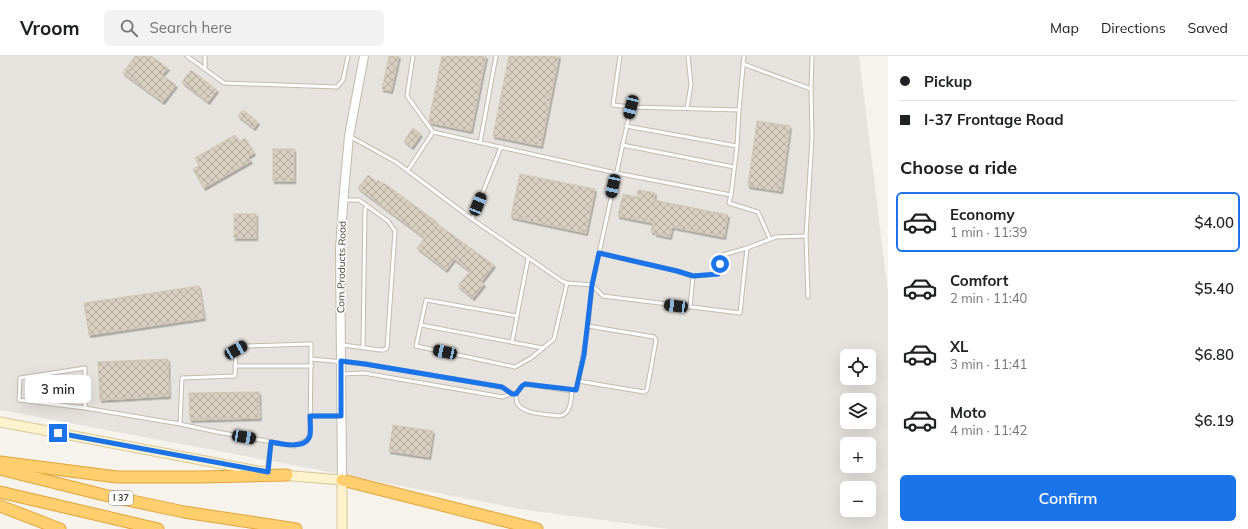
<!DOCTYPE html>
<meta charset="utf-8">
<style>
:root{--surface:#fff;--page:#f2f2f2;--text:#202124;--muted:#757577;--line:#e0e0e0;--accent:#1a73e8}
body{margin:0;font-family:Mulish,sans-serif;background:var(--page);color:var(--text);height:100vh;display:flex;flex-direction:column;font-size:15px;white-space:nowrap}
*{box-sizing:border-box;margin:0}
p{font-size:13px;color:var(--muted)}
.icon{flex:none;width:22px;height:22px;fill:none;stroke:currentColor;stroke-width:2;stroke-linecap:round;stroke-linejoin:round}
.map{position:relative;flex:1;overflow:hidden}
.sheet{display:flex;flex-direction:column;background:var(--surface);width:360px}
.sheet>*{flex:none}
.guide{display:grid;align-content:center;height:88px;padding:0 12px;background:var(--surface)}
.fabs{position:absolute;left:840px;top:293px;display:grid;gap:8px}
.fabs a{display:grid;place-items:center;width:36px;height:36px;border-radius:6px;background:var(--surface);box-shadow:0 4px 16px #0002;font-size:20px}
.end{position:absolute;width:18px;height:18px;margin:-9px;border:5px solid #1a73e8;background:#fff;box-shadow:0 0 0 2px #fff}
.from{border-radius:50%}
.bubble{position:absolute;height:28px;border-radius:6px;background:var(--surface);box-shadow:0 4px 16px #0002;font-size:13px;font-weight:600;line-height:28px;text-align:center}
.car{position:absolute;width:12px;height:24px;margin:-12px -6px;border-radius:5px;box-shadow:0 0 3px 1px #0007;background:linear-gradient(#222 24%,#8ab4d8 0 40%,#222 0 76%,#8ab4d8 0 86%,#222 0)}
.guide b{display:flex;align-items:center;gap:14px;height:38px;font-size:15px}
.guide b+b{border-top:1px solid var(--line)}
.guide i{width:10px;height:10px;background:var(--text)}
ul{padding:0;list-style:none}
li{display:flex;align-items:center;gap:12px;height:60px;margin:0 8px 6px;padding:0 4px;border:2px solid transparent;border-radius:6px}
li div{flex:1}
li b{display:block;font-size:15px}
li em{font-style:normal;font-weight:600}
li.current{border-color:var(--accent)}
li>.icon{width:36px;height:36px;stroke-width:1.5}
h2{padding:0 12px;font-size:18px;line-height:48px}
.cta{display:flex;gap:8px;margin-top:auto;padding:8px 12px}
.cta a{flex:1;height:46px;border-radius:6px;background:var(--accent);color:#fff;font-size:16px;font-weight:600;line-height:46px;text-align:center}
header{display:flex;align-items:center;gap:24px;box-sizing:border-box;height:56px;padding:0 20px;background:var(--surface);border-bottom:1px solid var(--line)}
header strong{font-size:19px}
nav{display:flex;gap:22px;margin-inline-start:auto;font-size:14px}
.search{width:280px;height:36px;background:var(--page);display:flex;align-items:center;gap:10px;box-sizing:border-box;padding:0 14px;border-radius:6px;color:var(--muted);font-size:15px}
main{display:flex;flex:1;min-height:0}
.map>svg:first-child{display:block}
.industrial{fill:#e6e2dd;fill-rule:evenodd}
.building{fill:url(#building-cross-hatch);stroke:#d3c7b4;filter:url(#shadow)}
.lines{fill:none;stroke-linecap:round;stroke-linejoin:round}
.service-casing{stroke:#c2bbae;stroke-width:5}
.tertiary-casing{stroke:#c2bbae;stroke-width:10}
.secondary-casing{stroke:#d6c79b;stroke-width:11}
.motorway-casing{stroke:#e0a43c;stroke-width:13}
.service{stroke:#fff;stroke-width:3}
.tertiary{stroke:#fff;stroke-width:8}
.secondary{stroke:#fff3cd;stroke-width:9}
.motorway{stroke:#ffcf6e;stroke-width:11}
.route{stroke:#1a73e8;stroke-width:5}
.labels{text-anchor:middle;stroke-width:3;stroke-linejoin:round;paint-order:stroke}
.shield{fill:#fff;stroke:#817c74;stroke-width:1}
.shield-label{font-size:9px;font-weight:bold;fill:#4b4439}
.street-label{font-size:10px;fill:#4b4439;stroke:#fff}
</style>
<header>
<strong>Vroom</strong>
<div class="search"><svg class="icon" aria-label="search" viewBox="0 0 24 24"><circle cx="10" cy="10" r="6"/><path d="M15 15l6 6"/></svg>Search here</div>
<nav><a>Map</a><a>Directions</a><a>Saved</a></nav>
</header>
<main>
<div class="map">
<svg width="888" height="473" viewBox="0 0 888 473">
<defs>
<pattern id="building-cross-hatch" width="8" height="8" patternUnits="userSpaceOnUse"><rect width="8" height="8" fill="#d8cfc1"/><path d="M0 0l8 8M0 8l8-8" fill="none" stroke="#b1aa9e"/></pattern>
<filter id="shadow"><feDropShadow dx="1.5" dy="2.5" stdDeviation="0" flood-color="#0004"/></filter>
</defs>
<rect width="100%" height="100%" fill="#f6f3ec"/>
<path class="industrial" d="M0 0H859L888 237V473H669L520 453 288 408 0 354ZM847 300H869V322H847ZM847 344H869V366H847ZM847 388H869V410H847ZM847 432H869V454H847Z"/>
<g class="building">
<polygon points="135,0 151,0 168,12 162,19 176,29 163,46 123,17"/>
<polygon points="389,0 399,0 391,35 382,33"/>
<polygon points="442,0 486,0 471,75 431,67 429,65"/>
<polygon points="509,0 559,0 541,90 493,80"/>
<polygon points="191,14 217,34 208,46 182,26"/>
<polygon points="243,54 258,66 254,72 238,60"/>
<polygon points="757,65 790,70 781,135 748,130"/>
<polygon points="413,72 421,78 412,91 404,85"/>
<polygon points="235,79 239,86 245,82 254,97 248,101 251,105 204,132 193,113 200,109 195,102"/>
<rect x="273" y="93" width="21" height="32"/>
<polygon points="520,118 595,133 586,177 511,161"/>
<polygon points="368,119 377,126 378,124 383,128 384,127 437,166 436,167 494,209 481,226 484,228 473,242 458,230 470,215 454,203 446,214 417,192 425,182 358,132"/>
<polygon points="638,134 655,137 654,144 728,159 724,181 672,171 670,181 655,178 655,176 651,176 653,167 618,160 623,138 637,141"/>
<rect x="234" y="158" width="22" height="24"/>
<polygon points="199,230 204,262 89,279 84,247"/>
<polygon points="168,303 169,340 100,344 98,306"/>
<polygon points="259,336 260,362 190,364 189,337"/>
<polygon points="393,369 433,375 429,401 389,395"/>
</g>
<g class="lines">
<defs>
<g id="service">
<polyline points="187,0 224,27 337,31 343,24 348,0"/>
<polyline points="413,0 407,40 433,76 616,117 731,139 737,90 739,54"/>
<polyline points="620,0 613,49 631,51"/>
<polyline points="205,13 205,0"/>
<polyline points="811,33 812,0"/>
<polyline points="687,52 691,29 688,0"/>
<polyline points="626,70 737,90"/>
<polyline points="351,81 396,106 472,163 562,225 567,227 592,229 631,51 739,54 744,0"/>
<polyline points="480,87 496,0"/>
<polyline points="622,89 734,111"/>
<polyline points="408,114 433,76"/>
<polyline points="731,139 729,147 758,156 770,183"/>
<polyline points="472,163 501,91"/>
<polyline points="806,180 808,241"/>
<polyline points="599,197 677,215 693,220 690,251"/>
<polyline points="528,203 517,260 426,244 416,290 515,311 531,302 554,283 567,227"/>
<polyline points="693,220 718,218 723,199 747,192"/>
<polyline points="592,229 603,240 740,257 747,192 776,181 806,180 812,82 811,33 743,8"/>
<polyline points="421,269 543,292"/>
<polyline points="588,270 592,229"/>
<polyline points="512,286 517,260"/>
<polyline points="343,289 380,294 384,294 387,292 395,175 388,165 359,144 345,144"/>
<polyline points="363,291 365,153 367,150"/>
<polyline points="235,310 312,310"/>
<polyline points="343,318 364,317 503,341 512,337 516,338 522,330 525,328 572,335 577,333 588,270 654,281 656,284 647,334 644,336 578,325"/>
<path d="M516 338C516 341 516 344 517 347 524 359 547 358 559 360 571 359 571 344 572 335"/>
<polyline points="85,352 85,312 20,322 19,344 85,352 180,368 217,376 294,390 306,384 310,380 311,303 365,308 502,331 512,337"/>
<polyline points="310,360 341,360"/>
<polyline points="180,368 182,322 235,320 236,294 244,290 311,288 311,303"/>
<polyline points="267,416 271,386"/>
</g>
<polyline id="tertiary" points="342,424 340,193 344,136 349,80 364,0"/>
<g id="secondary">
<polyline points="0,366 264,416"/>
<polyline points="281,419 342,424 342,473"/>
</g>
<g id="motorway">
<polyline points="0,406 117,421 200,421 287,419"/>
<polyline points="0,413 104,439 184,456 296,473"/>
<polyline points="342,424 537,473"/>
<polyline points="0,436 158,473"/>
<polyline points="0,450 60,473"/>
</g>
</defs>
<use href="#service" class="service-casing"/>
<use href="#tertiary" class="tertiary-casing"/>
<use href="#secondary" class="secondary-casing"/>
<use href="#motorway" class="motorway-casing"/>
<use href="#service" class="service"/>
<use href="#tertiary" class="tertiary"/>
<use href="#secondary" class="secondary"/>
<use href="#motorway" class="motorway"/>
</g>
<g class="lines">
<path class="route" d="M58 377 268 416 271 386C281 388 307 394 310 379 311 373 310 365 310 360H341V305L365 308 502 331 512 338H516L522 330 525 328 576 334 584 299 592 229 599 197 677 215 693 220 718 218 720 208"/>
</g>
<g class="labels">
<rect class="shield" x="109" y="435" width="24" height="14" rx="3"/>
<g class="shield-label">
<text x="121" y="445">I 37</text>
</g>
<g class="street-label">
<text transform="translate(341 211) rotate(-89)" y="4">Corn Products Road</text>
</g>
</g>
</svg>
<div class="fabs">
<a><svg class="icon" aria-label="locate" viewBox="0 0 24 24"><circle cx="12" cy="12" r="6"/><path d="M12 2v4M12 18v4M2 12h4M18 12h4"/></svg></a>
<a><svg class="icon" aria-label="layers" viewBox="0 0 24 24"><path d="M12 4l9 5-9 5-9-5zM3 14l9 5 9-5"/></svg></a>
<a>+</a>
<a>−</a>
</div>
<i class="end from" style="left:720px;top:208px"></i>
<i class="end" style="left:58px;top:377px"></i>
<div class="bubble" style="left:25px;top:319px;width:66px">3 min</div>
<i class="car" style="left:631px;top:51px;rotate:194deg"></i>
<i class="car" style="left:613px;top:130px;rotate:192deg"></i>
<i class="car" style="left:478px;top:148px;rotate:22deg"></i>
<i class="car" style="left:676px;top:250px;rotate:277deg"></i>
<i class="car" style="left:236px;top:294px;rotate:60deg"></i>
<i class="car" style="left:445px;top:296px;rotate:282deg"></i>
<i class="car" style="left:244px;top:381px;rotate:100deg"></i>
</div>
<section class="sheet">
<div class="guide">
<b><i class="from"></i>Pickup</b>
<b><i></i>I-37 Frontage Road</b>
</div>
<h2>Choose a ride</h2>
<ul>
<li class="current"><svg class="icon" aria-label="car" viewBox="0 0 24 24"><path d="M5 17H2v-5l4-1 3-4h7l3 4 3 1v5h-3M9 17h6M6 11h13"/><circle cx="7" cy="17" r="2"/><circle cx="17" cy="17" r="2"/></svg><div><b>Economy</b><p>1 min · 11:39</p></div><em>$4.00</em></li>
<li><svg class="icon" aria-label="car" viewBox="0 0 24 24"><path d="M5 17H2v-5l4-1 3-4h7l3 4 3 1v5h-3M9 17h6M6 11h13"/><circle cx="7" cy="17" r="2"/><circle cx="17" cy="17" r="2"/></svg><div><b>Comfort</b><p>2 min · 11:40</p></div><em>$5.40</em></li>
<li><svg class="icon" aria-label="car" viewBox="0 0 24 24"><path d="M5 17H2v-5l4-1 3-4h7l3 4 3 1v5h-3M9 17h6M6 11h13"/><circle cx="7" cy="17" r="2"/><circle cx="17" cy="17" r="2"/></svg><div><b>XL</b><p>3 min · 11:41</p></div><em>$6.80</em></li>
<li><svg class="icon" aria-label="car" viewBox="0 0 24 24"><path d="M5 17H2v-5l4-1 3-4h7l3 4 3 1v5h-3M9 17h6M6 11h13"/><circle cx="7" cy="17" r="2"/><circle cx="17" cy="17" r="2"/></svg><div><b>Moto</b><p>4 min · 11:42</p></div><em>$6.19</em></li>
</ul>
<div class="cta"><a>Confirm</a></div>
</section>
</main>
